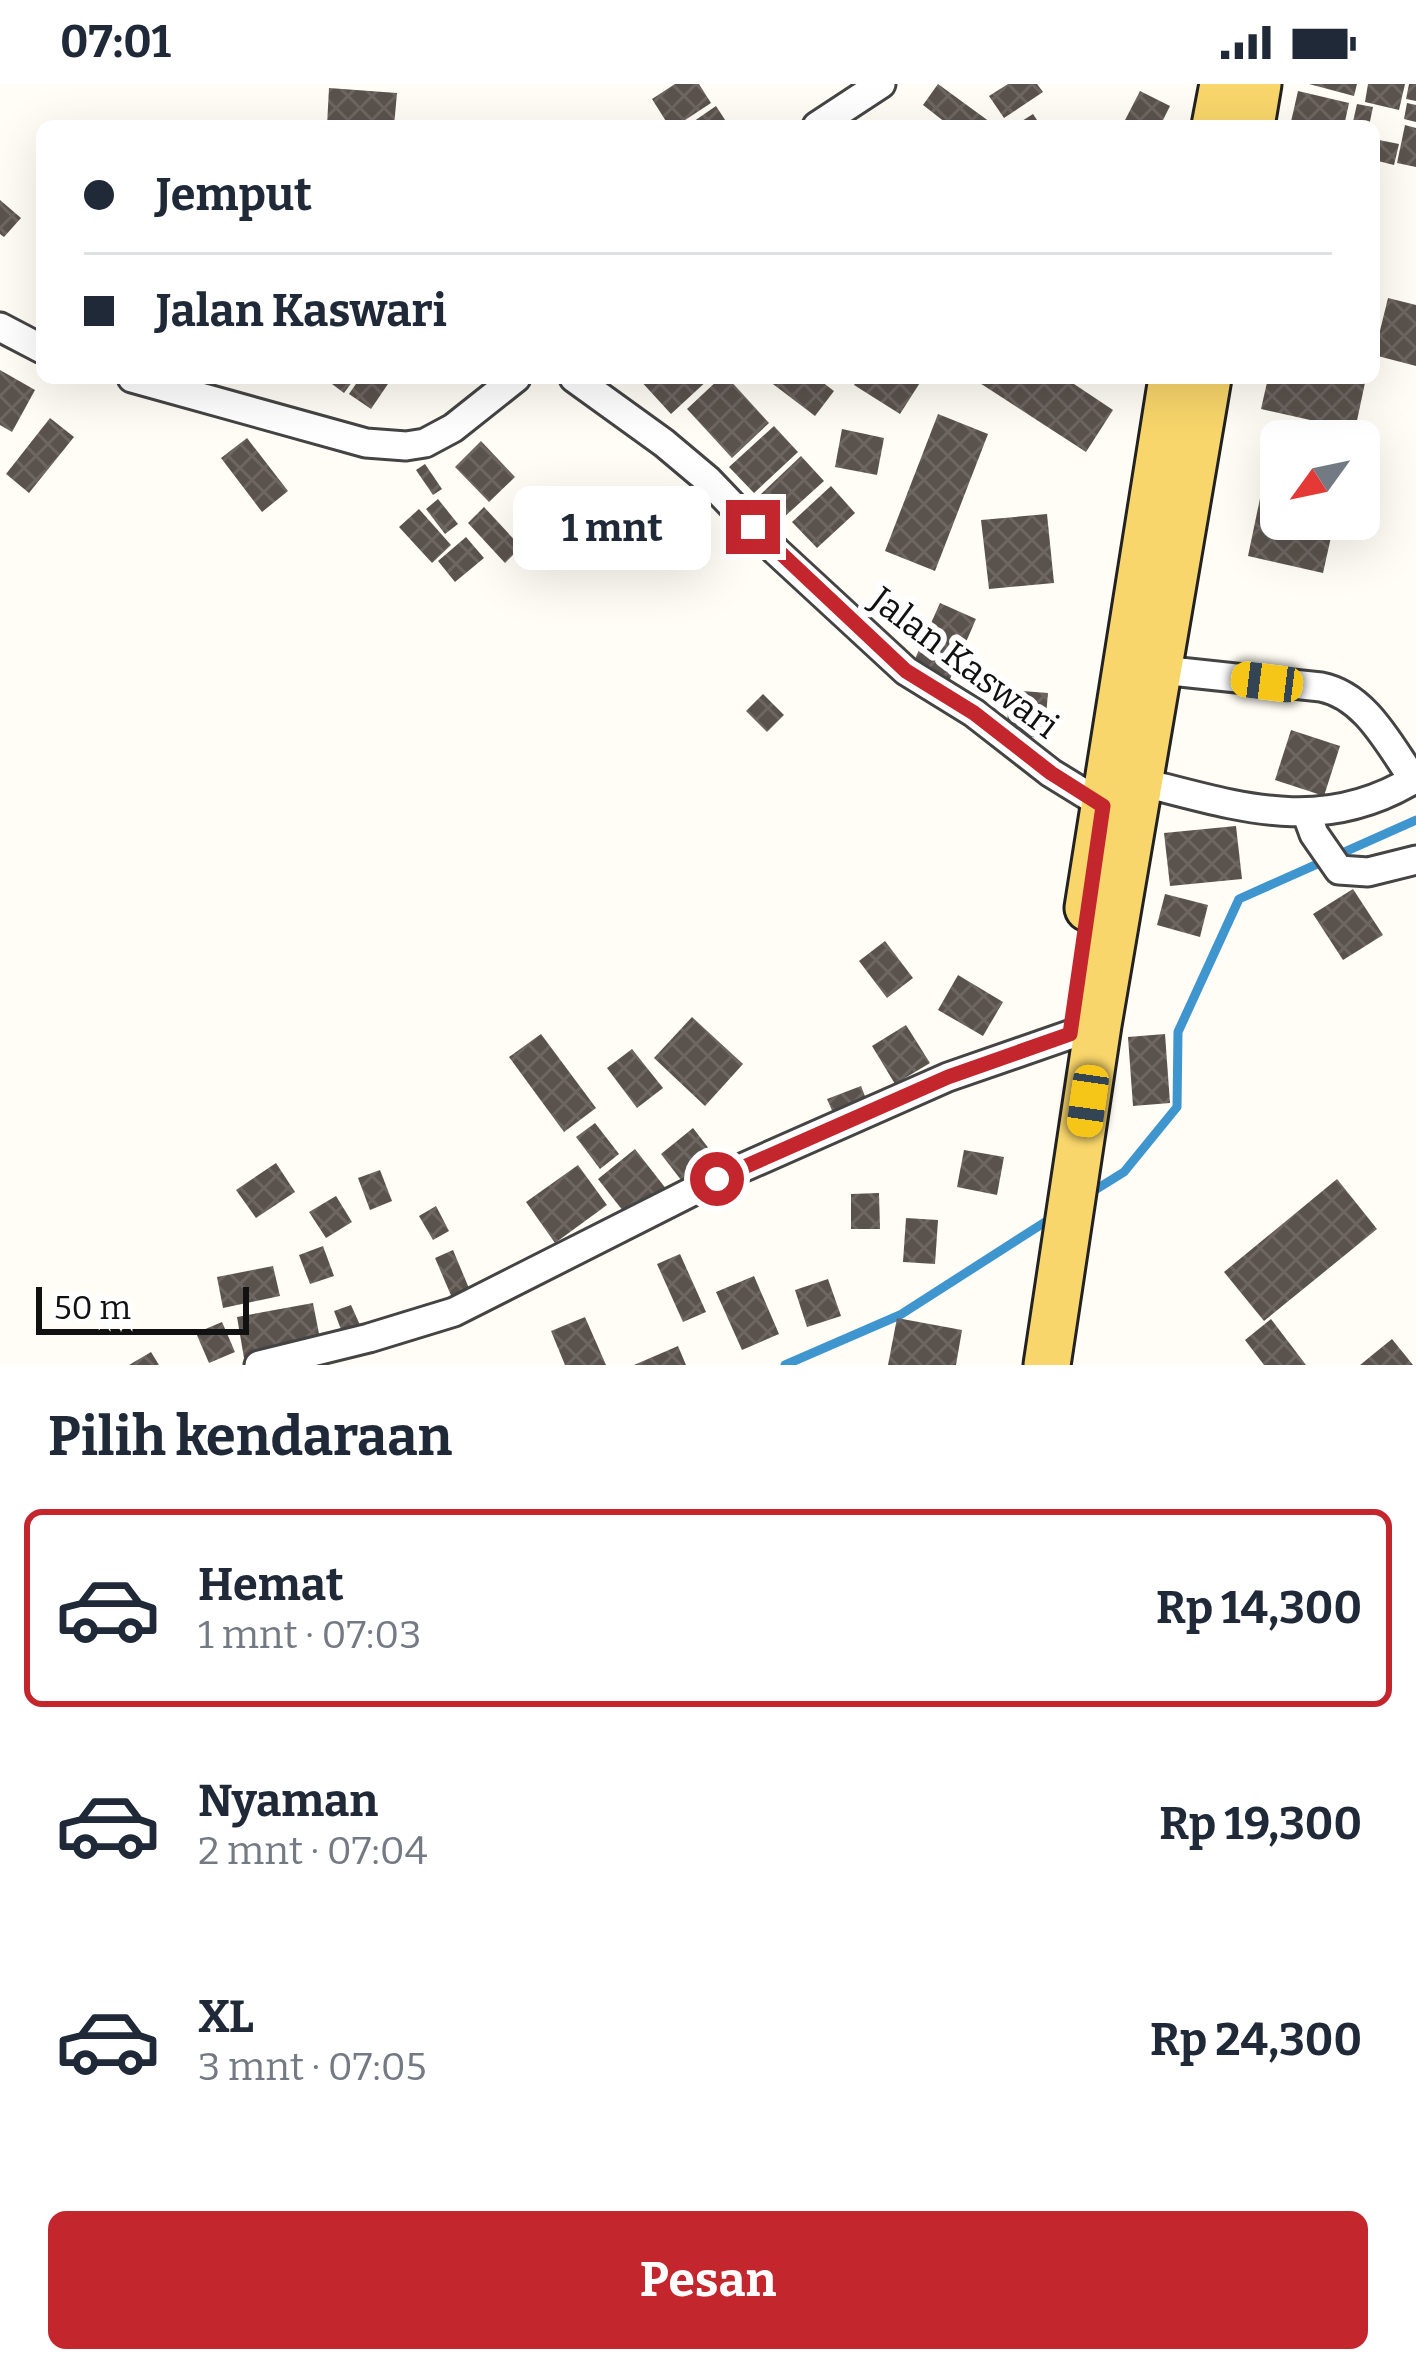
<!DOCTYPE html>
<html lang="id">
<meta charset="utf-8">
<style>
:root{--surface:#fff;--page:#f6f6f7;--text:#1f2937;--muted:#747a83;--line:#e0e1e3;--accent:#c4262e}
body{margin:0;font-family:Bitter,serif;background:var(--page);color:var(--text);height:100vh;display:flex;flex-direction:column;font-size:45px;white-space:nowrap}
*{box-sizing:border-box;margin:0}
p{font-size:39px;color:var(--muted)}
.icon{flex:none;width:66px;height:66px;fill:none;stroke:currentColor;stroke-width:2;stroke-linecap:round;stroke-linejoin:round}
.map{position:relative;height:1281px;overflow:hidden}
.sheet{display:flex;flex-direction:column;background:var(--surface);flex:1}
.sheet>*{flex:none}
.hud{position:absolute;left:36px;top:36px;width:1344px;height:264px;border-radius:18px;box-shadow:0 12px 48px #0002;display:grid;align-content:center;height:264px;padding:0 48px;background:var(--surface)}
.needle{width:78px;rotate:237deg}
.fabs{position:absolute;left:1260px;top:336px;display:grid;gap:24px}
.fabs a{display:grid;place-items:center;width:120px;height:120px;border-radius:18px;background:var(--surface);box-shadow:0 12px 48px #0002;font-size:60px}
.scale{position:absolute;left:36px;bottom:30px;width:213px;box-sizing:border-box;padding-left:12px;border:6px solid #111;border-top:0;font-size:33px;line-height:42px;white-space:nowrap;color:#111;-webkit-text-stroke:9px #fff;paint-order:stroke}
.end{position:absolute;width:54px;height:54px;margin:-27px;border:15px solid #c4262e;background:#fff;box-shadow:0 0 0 6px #fff}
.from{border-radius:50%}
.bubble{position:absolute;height:84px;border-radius:18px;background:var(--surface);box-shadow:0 12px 48px #0002;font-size:39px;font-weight:700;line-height:84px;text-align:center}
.car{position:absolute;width:36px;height:72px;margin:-36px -18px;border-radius:15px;box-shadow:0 0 9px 3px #0007;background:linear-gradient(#f5c518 24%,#345 0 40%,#f5c518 0 76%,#345 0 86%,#f5c518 0)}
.hud b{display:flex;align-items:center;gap:42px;height:114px;font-size:45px}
.hud b+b{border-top:3px solid var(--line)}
.hud i{width:30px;height:30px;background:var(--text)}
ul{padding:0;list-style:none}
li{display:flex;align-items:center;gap:36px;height:198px;margin:0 24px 18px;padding:0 24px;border:6px solid transparent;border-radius:18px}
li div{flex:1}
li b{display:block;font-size:45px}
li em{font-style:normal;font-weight:700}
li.active{border-color:var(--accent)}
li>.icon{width:108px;height:108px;stroke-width:1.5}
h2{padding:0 48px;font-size:54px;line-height:144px}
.button{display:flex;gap:24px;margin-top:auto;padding:24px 48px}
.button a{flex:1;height:138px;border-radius:18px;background:var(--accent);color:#fff;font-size:48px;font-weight:700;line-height:138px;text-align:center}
.status{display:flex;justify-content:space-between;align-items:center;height:84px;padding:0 60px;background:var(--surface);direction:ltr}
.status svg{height:33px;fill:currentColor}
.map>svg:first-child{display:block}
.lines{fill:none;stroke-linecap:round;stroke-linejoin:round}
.stream{stroke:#3f96cf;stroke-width:9}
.building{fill:url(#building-cross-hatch)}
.street-casing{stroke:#444;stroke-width:33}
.primary-casing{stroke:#222;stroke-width:51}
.street{stroke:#fff;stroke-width:27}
.primary{stroke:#f9d66b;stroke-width:45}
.route{stroke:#c4262e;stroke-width:15}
.labels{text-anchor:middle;stroke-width:12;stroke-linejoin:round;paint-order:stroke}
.street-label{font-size:36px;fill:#111;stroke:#fff}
</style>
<div class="status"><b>07:01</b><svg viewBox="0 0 49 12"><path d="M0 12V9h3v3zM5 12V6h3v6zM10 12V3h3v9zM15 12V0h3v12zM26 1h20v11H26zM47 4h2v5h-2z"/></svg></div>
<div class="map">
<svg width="1416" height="1281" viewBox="0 0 1416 1281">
<defs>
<pattern id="building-cross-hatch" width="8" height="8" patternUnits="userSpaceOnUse" patternTransform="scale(3)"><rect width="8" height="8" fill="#5a524d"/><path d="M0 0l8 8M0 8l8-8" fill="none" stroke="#6d6662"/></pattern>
</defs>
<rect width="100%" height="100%" fill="#fffdf5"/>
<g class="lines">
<g class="stream">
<polyline points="1087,1111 1124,1088 1177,1023 1178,948 1239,815 1416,736"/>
<polyline points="785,1281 900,1231 1053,1133"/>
</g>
</g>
<g class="building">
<polygon points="675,0 699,0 711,19 676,42 669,42 652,15"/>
<polygon points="938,0 990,38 986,42 950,42 923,21"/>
<polygon points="1008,0 1037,0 1043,8 1004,34 989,12"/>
<polygon points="1309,0 1357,0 1354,12"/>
<polygon points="1368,0 1405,0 1399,26 1365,18"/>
<polygon points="1409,0 1416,0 1416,17 1406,15"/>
<polygon points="329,4 397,9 394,42 327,42"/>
<polygon points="1140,7 1170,22 1160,42 1122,42"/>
<polygon points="1298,7 1349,19 1344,42 1290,42"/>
<polygon points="1407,19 1416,21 1416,38 1404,35"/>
<polygon points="1357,20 1373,23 1369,42 1352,42"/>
<polygon points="716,22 729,42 687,42"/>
<polygon points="1033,30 1041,42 1014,42"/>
<polygon points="1405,41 1416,44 1416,83 1397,79"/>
<polygon points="1374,55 1399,60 1394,81 1374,76"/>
<polygon points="0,116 21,134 4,153 0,150"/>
<polygon points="1388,214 1416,221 1416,282 1374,271"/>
<polygon points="0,286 35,306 12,348 0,341"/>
<polygon points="324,294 355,294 344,309"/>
<polygon points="360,294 392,294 371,325 349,310"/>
<polygon points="638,294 710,294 671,330"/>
<polygon points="720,294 728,294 769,339 732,374 687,325"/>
<polygon points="765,294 817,294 834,307 815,332"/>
<polygon points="858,294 923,294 900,330 854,301"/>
<polygon points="972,294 1065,294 1113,326 1086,368"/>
<polygon points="1268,294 1366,294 1355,346 1261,325"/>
<polygon points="938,330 988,350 935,487 885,467"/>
<polygon points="50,334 74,353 29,409 6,390"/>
<polygon points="774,342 798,368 754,409 729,383"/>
<polygon points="842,345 884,354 877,391 835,383"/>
<polygon points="1273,352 1281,354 1281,435 1335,435 1323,489 1248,472"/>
<polygon points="247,354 288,407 262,428 221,374"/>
<polygon points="481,357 515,393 489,418 455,383"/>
<polygon points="801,372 824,397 783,434 761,410"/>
<polygon points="425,380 442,405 433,411 416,386"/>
<polygon points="831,402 855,429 817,464 792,438"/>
<polygon points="438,415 458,440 445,450 426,425"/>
<polygon points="484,423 521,463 505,479 468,439"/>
<polygon points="419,425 451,461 432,479 399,443"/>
<polygon points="1047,430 1054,499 989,505 981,436"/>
<polygon points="466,453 484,474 455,498 438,477"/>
<polygon points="940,519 976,535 947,602 910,586"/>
<polygon points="1010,606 1048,609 1044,654 1006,651"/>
<polygon points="763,610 784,631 767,648 746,627"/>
<polygon points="1291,646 1340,662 1324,712 1275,696"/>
<polygon points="1236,742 1242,795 1170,802 1164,749"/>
<polygon points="1353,805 1383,851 1343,876 1313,830"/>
<polygon points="1165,810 1208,821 1200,853 1157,841"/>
<polygon points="885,857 913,894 887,914 859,877"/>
<polygon points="958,891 1003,918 983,952 938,926"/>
<polygon points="692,933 743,980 705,1022 654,974"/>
<polygon points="906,941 930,979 895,1000 872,962"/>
<polygon points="541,950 596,1024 564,1048 509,973"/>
<polygon points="1165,950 1170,1019 1133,1022 1128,953"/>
<polygon points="632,965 663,1004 637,1024 607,984"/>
<polygon points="861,1002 870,1025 837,1038 827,1015"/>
<polygon points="595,1039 619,1070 600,1085 576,1053"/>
<polygon points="693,1044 720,1079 688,1105 661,1070"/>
<polygon points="635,1065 667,1106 630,1136 598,1095"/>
<polygon points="964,1066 1004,1073 997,1111 957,1103"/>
<polygon points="276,1079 295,1108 256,1134 236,1106"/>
<polygon points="578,1081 607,1121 555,1159 526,1118"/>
<polygon points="380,1086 392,1117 370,1126 358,1094"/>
<polygon points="1337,1095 1377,1145 1264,1237 1224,1188"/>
<polygon points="879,1109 880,1145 851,1145 851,1110"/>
<polygon points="336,1112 352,1138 326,1154 309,1128"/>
<polygon points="436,1122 449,1147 433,1156 419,1132"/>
<polygon points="906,1134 938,1136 935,1180 903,1178"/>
<polygon points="323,1162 334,1192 310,1200 299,1171"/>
<polygon points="453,1166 471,1209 453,1216 435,1174"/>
<polygon points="680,1170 706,1228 683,1238 657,1180"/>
<polygon points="273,1182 280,1212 223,1224 217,1193"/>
<polygon points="754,1192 779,1250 742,1266 716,1208"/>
<polygon points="828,1195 841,1232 807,1243 795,1206"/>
<polygon points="313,1219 321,1260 244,1274 237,1233"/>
<polygon points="351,1221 360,1241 342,1248 334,1227"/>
<polygon points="585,1233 606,1281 565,1281 551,1247"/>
<polygon points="897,1234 962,1246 956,1281 888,1281"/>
<polygon points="1271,1235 1306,1281 1264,1281 1245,1256"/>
<polygon points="222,1238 235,1268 209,1279 196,1249"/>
<polygon points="1392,1255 1413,1281 1360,1281"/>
<polygon points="678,1262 686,1281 634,1281"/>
<polygon points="151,1268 159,1281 129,1281"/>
</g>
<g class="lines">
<defs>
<g id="street">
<polyline points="817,42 881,0"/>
<polyline points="0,243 42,265"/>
<polyline points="132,294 366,359 406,362 425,359 453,344 516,294"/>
<polyline points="574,294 664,359 708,396 776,467 906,587 974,629 1051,689 1103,721"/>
<path d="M1161 586 1321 603C1366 612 1389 661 1414 696"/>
<path d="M1141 698C1240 723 1322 752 1416 694"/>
<polyline points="1307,731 1314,750 1339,786 1368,788 1416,776"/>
<polyline points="259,1281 369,1254 454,1228 717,1095 948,993 1098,941"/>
</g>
<g id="primary">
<polyline points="1215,42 1223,0"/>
<polyline points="1251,42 1258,0"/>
<polyline points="1088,824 1172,294"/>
<polyline points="1047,1281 1098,941 1208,294"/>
</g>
</defs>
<use href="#street" class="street-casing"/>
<use href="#primary" class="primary-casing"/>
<use href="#street" class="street"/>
<use href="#primary" class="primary"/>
</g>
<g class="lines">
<polyline class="route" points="717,1095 948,993 1070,950 1103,722 1051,689 974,629 906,587 753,443"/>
</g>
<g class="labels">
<g class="street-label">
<text transform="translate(965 578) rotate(37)" y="13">Jalan Kaswari</text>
</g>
</g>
</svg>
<div class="fabs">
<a><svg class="needle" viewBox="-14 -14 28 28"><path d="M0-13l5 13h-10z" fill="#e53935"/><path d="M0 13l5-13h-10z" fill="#747a83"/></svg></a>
</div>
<div class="scale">50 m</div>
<i class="end from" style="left:717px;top:1095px"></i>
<i class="end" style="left:753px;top:443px"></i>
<div class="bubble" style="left:513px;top:402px;width:198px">1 mnt</div>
<i class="car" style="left:1267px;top:598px;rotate:277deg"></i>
<i class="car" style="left:1088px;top:1017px;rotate:188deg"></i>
<div class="hud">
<b><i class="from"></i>Jemput</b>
<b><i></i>Jalan Kaswari</b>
</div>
</div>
<section class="sheet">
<h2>Pilih kendaraan</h2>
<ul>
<li class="active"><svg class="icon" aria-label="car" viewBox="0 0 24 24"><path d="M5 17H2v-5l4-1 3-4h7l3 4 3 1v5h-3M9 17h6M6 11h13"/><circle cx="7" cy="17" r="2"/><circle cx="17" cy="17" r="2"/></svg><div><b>Hemat</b><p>1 mnt · 07:03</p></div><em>Rp 14,300</em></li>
<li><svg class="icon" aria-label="car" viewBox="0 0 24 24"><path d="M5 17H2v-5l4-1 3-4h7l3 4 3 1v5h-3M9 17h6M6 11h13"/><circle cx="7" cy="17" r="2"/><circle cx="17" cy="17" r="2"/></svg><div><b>Nyaman</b><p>2 mnt · 07:04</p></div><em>Rp 19,300</em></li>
<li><svg class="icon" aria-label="car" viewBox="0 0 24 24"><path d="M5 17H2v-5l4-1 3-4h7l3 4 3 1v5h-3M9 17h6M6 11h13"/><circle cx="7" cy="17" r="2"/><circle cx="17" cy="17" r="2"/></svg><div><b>XL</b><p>3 mnt · 07:05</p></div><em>Rp 24,300</em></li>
</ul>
<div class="button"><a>Pesan</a></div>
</section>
